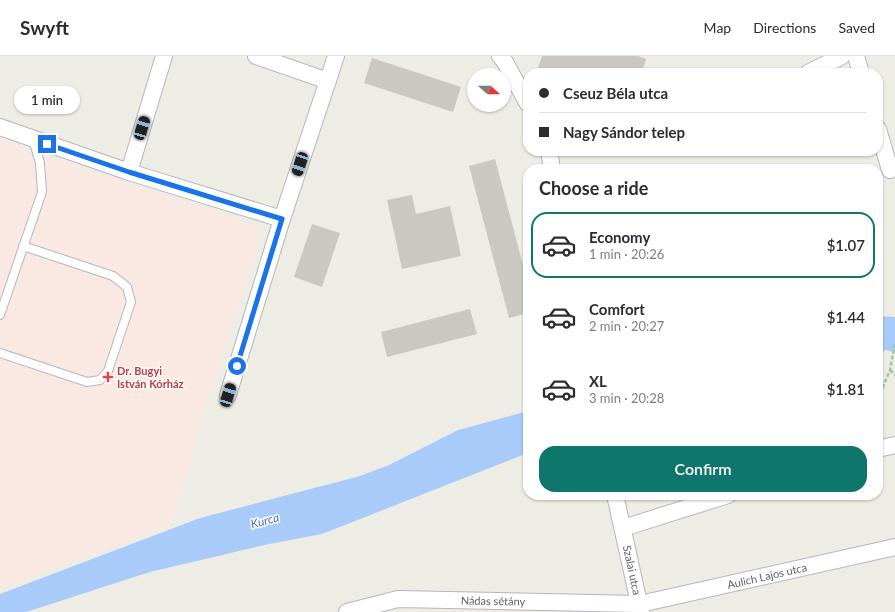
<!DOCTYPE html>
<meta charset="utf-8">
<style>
:root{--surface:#fff;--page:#f2f2f3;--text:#2b2b33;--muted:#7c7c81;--line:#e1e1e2;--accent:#0f766e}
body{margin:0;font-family:Lato,sans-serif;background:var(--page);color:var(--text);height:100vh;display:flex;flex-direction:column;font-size:15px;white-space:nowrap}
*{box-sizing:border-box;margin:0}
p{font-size:13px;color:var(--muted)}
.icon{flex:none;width:22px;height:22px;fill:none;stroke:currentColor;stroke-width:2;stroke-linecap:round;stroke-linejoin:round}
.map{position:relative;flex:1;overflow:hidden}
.details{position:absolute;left:523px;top:108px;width:360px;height:336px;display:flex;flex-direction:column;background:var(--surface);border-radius:16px;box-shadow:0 1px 3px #0004}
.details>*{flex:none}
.banner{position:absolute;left:523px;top:12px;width:360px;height:88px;border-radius:16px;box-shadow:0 1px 3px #0004;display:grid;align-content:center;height:88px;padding:0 16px;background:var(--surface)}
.needle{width:26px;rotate:111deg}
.controls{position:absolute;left:467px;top:12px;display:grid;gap:8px}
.controls a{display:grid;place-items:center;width:44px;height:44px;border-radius:50%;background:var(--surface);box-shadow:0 1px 3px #0004;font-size:20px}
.end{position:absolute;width:18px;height:18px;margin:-9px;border:5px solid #1a73e8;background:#fff;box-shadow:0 0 0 2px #fff}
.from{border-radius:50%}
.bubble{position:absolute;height:28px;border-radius:14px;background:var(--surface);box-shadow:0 1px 3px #0004;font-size:13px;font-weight:600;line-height:28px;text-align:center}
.car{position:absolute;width:12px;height:24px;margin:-12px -6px;border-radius:5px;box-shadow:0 0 3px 1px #0007;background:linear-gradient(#222 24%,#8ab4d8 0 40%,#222 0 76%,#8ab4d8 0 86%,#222 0)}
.banner b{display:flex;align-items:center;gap:14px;height:38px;font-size:15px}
.banner b+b{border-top:1px solid var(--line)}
.banner i{width:10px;height:10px;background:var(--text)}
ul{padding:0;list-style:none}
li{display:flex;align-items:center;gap:12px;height:66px;margin:0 8px 6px;padding:0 8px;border:2px solid transparent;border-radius:16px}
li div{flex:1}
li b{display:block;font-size:15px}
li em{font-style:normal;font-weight:600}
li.selected{border-color:var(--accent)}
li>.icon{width:36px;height:36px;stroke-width:1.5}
h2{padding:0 16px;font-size:18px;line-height:48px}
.button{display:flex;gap:8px;margin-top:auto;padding:8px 16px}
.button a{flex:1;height:46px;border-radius:16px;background:var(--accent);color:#fff;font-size:16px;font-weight:600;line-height:46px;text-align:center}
header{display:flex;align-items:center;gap:24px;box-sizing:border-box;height:56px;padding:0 20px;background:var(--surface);border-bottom:1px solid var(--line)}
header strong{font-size:19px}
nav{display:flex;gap:22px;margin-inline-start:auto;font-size:14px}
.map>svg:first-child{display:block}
.medical{fill:#fae8e2}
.water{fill:#a9cbfa}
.building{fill:#cac8c1}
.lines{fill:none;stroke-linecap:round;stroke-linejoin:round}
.service-casing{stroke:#b5b6bb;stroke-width:10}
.minor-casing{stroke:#b5b6bb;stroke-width:18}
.path{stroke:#9dc4ae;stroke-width:2.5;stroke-dasharray:4 2;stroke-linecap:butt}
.service{stroke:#fff;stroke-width:8}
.minor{stroke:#fff;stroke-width:16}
.route{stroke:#1a73e8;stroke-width:5}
.health-dot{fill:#e0444e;stroke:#fff;stroke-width:1.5}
.labels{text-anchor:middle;stroke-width:3;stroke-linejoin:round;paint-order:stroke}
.health-label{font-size:11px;font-weight:bold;fill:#be3a42;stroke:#fff;text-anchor:start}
.street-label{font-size:11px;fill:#5d5f64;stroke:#fff}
.water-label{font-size:12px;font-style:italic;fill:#4d73bc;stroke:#fff}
</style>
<header>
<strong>Swyft</strong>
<nav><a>Map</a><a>Directions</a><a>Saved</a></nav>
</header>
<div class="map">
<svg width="895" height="556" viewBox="0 0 895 556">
<rect width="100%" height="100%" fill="#eeede5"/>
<polygon class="medical" points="0,84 262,172 170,470 0,532"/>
<g class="water">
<polygon points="878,260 895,261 895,296 885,294 878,300"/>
<polygon points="528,355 528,397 322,478 269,488 150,516 26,556 0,556 0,538 200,462 360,420 389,409 458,374"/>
</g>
<g class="building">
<polygon points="542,0 638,0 646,3 642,17 553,17 538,12"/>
<polygon points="372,2 461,31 453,56 364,27"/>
<polygon points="495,103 528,228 528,257 509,262 469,110"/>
<polygon points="412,139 416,158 450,150 461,200 402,213 387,144"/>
<polygon points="312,168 340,177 322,231 294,221"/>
<polygon points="470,253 477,278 387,301 381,276"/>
</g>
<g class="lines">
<defs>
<g id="service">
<polyline points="0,259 42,136 40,107 33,83"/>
<polyline points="0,297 87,326 100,324 108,315 131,246 127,231 113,220 23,190"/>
</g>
<g id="minor">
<polyline points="256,0 328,25"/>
<polyline points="500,0 505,6 528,48"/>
<polyline points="856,0 861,17"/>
<polyline points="808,17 842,0"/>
<polyline points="0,71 129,116 282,163"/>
<polyline points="878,73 890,114"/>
<polyline points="549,95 552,113"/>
<polyline points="129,116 164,0"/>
<polyline points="228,339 282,163 336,0"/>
<polyline points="878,393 895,389"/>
<polyline points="615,439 641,556"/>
<polyline points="623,472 728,439"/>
<polyline points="347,556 398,543 640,548 895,491"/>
</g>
</defs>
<use href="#service" class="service-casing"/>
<use href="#minor" class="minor-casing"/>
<g class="path">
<polyline points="890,314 895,319"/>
<polyline points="878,343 890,314 895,287"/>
</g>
<use href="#service" class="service"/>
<use href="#minor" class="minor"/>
</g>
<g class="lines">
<polyline class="route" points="47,88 129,116 282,163 237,310"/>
</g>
<path class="health-dot" d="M106 315h4v4h4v4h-4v4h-4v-4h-4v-4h4z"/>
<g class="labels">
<g class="health-label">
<text x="117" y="319">Dr. Bugyi<tspan x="117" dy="13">István Kórház</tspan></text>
</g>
<g class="street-label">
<text transform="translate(632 514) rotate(78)" y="4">Szalai utca</text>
<text transform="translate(767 520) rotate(-13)" y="4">Aulich Lajos utca</text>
<text transform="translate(493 545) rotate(1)" y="4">Nádas sétány</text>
</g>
<g class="water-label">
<text transform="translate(265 465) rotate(-15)" y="4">Kurca</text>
</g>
</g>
</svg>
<div class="controls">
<a><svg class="needle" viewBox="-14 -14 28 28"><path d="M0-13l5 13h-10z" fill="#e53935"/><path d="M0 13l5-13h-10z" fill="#7c7c81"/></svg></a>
</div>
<i class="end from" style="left:237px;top:310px"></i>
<i class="end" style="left:47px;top:88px"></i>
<div class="bubble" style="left:14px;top:30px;width:66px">1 min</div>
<i class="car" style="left:142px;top:72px;rotate:17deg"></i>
<i class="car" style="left:300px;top:108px;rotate:198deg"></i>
<i class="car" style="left:228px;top:339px;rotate:17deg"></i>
<div class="banner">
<b><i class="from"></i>Cseuz Béla utca</b>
<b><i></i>Nagy Sándor telep</b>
</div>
<section class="details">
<h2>Choose a ride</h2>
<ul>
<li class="selected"><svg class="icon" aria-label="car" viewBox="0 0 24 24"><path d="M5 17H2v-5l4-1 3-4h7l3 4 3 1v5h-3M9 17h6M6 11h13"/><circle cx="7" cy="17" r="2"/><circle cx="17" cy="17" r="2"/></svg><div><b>Economy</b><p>1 min · 20:26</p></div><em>$1.07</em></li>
<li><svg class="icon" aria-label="car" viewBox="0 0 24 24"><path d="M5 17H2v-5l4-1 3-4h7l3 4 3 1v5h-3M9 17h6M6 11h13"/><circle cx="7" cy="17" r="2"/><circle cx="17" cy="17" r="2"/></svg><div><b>Comfort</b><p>2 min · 20:27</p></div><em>$1.44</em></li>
<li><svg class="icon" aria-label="car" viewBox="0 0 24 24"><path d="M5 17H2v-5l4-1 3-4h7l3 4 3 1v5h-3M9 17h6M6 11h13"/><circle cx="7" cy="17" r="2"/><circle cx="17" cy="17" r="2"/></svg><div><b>XL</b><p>3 min · 20:28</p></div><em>$1.81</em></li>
</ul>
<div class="button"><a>Confirm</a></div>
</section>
</div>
